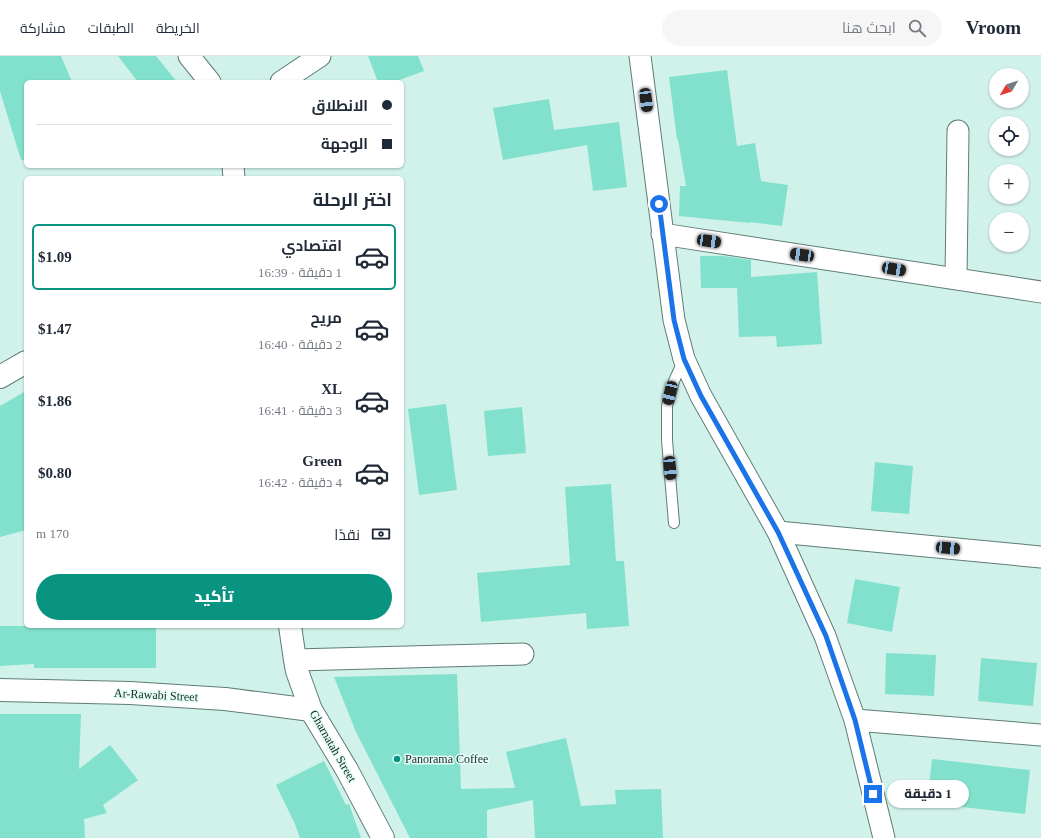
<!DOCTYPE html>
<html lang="ar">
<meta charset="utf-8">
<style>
:root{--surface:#fff;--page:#f6f6f7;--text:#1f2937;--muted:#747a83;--line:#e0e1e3;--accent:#089480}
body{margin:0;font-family:"Times New Roman",Cairo,serif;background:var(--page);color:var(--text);direction:rtl;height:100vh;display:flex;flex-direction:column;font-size:15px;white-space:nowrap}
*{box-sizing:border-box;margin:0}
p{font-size:13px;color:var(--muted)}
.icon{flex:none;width:22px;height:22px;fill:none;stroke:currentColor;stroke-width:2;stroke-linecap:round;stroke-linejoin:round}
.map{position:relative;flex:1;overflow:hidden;direction:ltr}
.details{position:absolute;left:24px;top:120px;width:380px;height:452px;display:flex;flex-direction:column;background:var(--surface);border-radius:6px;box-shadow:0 1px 3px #0004;direction:rtl}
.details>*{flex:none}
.banner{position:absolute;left:24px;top:24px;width:380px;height:88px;border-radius:6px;box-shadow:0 1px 3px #0004;direction:rtl;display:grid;align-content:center;height:88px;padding:0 12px;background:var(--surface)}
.needle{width:26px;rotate:231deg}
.buttons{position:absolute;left:989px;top:12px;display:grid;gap:8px}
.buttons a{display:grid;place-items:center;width:40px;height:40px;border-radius:50%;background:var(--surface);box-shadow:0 1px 3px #0004;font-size:20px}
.end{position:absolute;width:18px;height:18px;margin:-9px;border:5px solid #1a73e8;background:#fff;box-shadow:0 0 0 2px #fff}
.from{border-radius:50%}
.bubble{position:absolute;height:28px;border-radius:14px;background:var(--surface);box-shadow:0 1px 3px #0004;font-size:13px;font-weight:800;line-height:28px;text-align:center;direction:rtl}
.car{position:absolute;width:12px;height:24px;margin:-12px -6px;border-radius:5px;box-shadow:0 0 3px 1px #0007;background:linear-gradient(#222 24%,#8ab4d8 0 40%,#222 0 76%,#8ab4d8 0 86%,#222 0)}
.banner b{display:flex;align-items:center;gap:14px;height:38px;font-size:15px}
.banner b+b{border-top:1px solid var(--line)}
.banner i{width:10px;height:10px;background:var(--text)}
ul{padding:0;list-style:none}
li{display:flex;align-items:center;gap:12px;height:66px;margin:0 8px 6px;padding:0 4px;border:2px solid transparent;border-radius:6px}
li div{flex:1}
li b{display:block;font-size:15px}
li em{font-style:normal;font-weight:800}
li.on{border-color:var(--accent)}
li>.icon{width:36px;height:36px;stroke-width:1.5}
h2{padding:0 12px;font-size:18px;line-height:48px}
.pay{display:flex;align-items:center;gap:10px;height:44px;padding:0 12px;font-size:15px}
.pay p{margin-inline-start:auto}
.action{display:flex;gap:8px;margin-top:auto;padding:8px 12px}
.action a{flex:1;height:46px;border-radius:24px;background:var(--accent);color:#fff;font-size:16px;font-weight:800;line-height:46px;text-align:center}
header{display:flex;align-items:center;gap:24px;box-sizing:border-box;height:56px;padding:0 20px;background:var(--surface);border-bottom:1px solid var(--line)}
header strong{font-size:19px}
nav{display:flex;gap:22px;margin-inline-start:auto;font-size:14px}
.search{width:280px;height:36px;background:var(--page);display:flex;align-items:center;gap:10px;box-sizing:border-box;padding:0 14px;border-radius:22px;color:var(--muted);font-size:15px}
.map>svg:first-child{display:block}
.building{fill:#81e1cd}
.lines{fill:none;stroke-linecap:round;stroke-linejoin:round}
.service-casing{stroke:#5e7d75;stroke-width:12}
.minor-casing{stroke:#5e7d75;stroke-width:23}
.tertiary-casing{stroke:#5e7d75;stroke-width:24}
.service{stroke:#fff;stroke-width:10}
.minor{stroke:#fff;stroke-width:21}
.tertiary{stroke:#fff;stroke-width:22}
.route{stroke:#1a73e8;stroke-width:5}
.poi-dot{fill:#089480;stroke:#e2fef7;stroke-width:1.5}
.labels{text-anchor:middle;stroke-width:3;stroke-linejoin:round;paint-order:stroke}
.street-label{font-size:12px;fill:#1c2825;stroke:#e2fef7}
.poi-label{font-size:12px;fill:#1c2825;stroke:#e2fef7;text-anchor:start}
</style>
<header>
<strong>Vroom</strong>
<div class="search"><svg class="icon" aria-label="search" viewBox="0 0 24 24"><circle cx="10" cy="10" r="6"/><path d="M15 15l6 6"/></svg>ابحث هنا</div>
<nav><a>الخريطة</a><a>الطبقات</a><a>مشاركة</a></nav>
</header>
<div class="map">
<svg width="1041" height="782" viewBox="0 0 1041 782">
<rect width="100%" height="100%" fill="#d0f2ea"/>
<g class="building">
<polygon points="0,0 61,0 72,26 26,26 26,104 21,104 0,35"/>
<polygon points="118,0 156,0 177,26 138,26"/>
<polygon points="368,0 418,0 424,15 394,26 378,26"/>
<polygon points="727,14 737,90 755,87 761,125 788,129 782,170 750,166 750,167 679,160 680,130 686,130 678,83 677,83 669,21"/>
<polygon points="549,43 554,74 619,66 627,131 593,135 587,89 503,104 493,52"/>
<polygon points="700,200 724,200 751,204 751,221 817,216 822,288 777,291 776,280 739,281 737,232 701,232"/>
<polygon points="26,335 26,474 0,481 0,350"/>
<polygon points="446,348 457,434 419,439 408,353"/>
<polygon points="522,351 526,397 488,400 484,355"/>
<polygon points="875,406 913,410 909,458 871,455"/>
<polygon points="611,428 616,505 624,505 629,570 587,573 586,557 481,566 477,517 570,509 565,431"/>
<polygon points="855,523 900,531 892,576 847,567"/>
<polygon points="0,570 156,570 156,612 34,612 34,608 0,610"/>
<polygon points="886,597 936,599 934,640 885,638"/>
<polygon points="981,602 1037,607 1033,650 978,645"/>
<polygon points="457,618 461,733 515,732 506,696 566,682 581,750 616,748 615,734 661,733 663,782 535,782 533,744 487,754 487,782 410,782 356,676 334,621"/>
<polygon points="0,658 81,658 79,713 110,689 138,724 103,749 107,757 84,763 85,782 0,782"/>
<polygon points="932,703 1030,714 1025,758 927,747"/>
<polygon points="324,705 346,749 349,748 361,782 300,782 295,768 276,729"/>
</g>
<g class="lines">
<defs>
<polyline id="service" points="674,467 667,384 667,350 674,325 684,303"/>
<g id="minor">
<polyline points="189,0 210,26"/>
<polyline points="640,0 674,264 684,303 701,340 778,476 825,580 855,664 884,782"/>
<polyline points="281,26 320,0"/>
<polyline points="233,110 234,122"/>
<polyline points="662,178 1041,236"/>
<polyline points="956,222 958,75"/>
<polyline points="778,476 1041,501"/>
<polyline points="295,604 523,598"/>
<polyline points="855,664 1041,679"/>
</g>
<g id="tertiary">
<polyline points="0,321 26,306"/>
<polyline points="290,570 295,604 297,615 311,654 347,714 383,782"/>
<polyline points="0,634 130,637 225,643 311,654"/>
</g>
</defs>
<use href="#service" class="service-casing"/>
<use href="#minor" class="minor-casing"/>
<use href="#tertiary" class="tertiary-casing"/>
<use href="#service" class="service"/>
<use href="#minor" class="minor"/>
<use href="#tertiary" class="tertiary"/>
</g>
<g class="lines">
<polyline class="route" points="659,148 674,264 684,303 701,340 778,476 826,580 855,664 873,738"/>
</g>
<circle class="poi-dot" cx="397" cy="703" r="4"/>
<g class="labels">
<g class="street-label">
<text transform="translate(156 639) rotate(3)" y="4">Ar-Rawabi Street</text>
<text transform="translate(333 690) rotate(60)" y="4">Gharnatah Street</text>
</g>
<g class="poi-label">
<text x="405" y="707">Panorama Coffee</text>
</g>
</g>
</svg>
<div class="buttons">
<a><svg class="needle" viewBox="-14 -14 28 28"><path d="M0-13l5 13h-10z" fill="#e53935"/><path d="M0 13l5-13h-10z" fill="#747a83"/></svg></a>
<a><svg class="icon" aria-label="locate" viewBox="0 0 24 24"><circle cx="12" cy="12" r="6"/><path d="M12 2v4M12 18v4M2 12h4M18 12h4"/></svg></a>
<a>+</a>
<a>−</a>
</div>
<i class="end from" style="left:659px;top:148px"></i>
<i class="end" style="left:873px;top:738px"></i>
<div class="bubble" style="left:887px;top:724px;width:82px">1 دقيقة</div>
<i class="car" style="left:646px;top:44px;rotate:173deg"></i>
<i class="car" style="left:709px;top:185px;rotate:98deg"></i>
<i class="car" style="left:802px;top:199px;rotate:278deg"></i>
<i class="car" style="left:894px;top:213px;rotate:99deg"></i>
<i class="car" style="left:670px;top:337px;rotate:193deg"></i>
<i class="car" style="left:670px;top:412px;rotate:175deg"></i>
<i class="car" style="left:948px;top:492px;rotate:95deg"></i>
<div class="banner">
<b><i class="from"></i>الانطلاق</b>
<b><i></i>الوجهة</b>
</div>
<section class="details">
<h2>اختر الرحلة</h2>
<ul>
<li class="on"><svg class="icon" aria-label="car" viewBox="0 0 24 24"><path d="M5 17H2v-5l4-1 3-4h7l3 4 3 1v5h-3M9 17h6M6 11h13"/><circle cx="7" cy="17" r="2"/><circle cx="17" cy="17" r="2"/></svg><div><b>اقتصادي</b><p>1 دقيقة · 16:39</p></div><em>$1.09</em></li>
<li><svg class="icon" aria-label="car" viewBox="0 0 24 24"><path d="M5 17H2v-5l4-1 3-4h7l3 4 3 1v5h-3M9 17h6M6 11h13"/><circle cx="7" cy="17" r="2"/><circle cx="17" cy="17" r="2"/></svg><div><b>مريح</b><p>2 دقيقة · 16:40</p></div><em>$1.47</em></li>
<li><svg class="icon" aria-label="car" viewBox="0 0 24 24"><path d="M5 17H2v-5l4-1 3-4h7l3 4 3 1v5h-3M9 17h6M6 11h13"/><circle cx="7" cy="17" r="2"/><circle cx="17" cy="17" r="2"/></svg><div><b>XL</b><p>3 دقيقة · 16:41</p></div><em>$1.86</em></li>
<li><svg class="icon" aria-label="car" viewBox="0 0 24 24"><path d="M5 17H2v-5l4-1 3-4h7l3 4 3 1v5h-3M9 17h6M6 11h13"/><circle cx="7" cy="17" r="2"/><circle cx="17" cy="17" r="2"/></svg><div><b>Green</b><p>4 دقيقة · 16:42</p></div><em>$0.80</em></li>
</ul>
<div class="pay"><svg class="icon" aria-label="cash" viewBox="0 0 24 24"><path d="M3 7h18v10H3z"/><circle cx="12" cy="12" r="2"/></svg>نقدًا<p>170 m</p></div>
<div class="action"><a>تأكيد</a></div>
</section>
</div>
